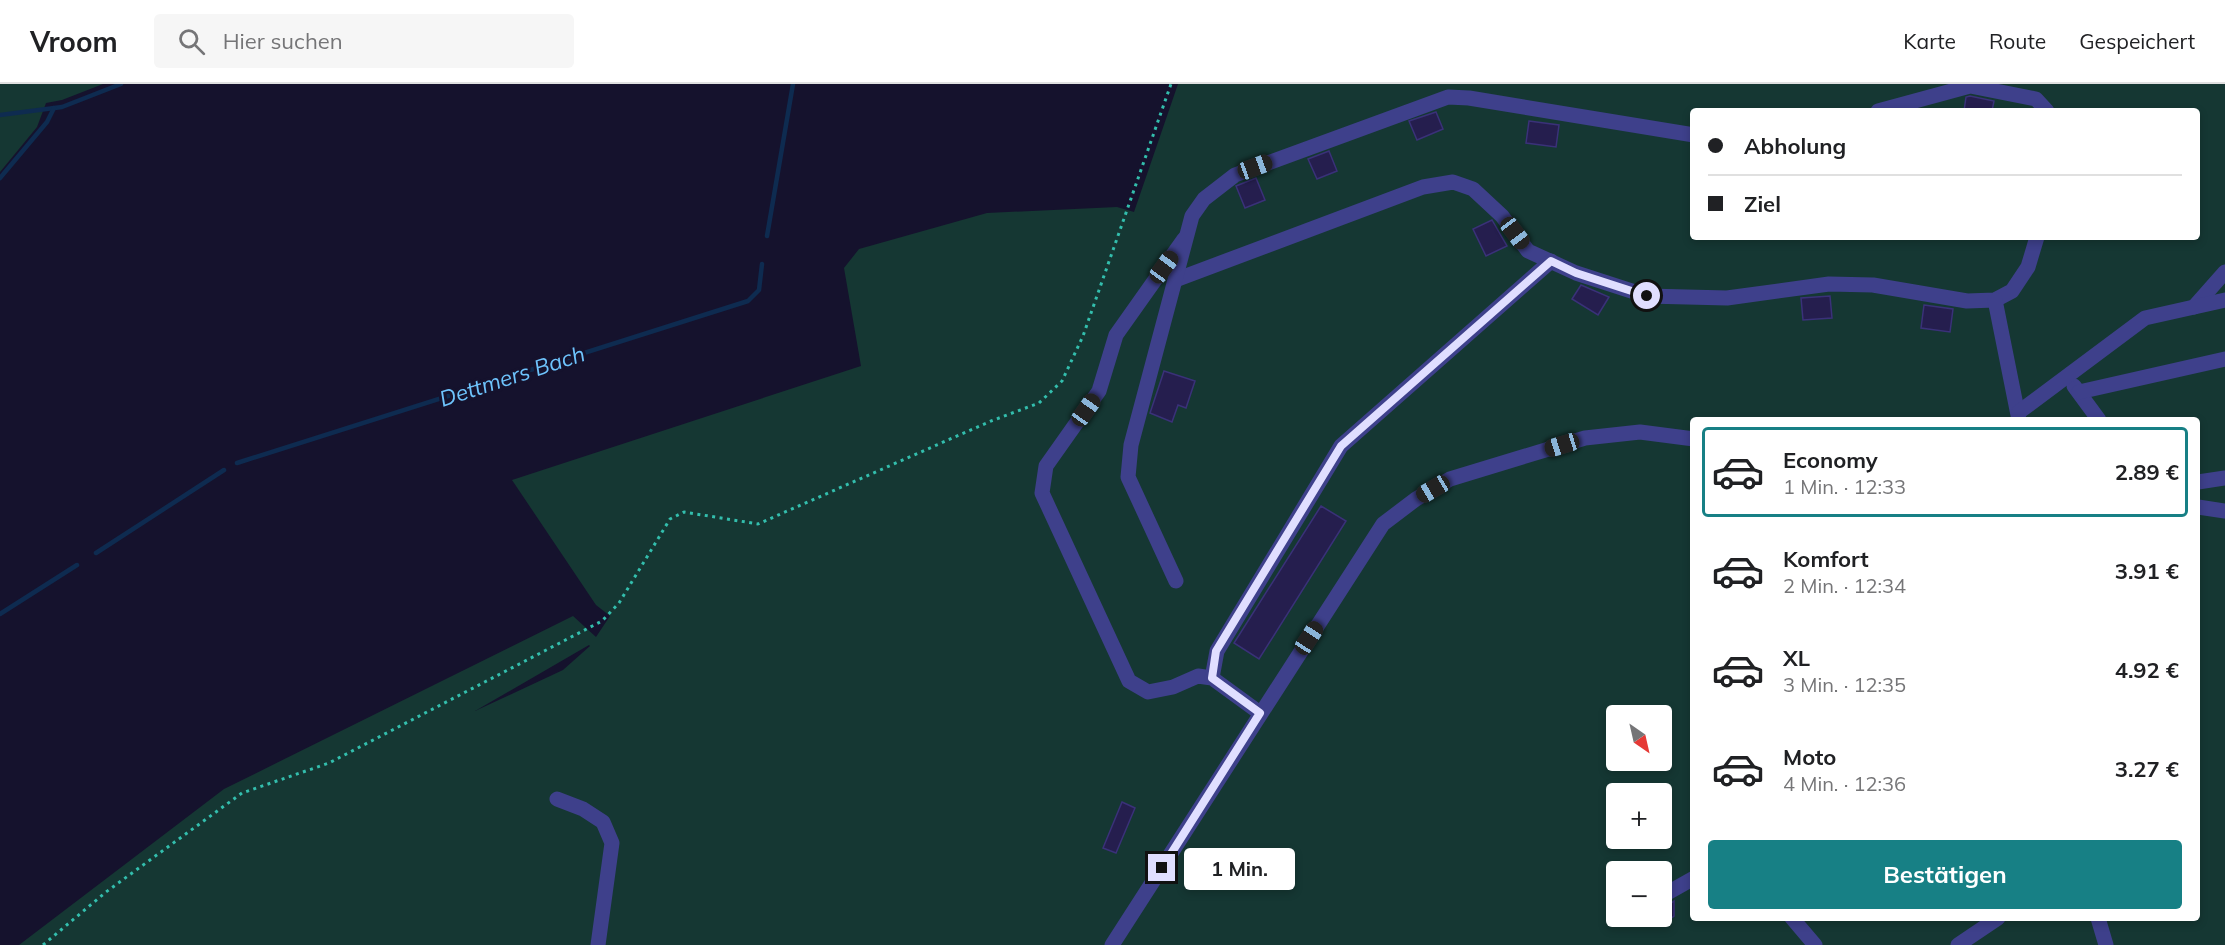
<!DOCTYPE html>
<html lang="de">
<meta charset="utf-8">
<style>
:root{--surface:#fff;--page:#f6f6f6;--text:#202124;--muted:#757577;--line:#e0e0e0;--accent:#178085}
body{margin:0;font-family:Mulish,sans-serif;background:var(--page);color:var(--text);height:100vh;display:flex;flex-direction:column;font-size:22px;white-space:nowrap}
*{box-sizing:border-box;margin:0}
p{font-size:20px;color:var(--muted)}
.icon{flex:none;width:33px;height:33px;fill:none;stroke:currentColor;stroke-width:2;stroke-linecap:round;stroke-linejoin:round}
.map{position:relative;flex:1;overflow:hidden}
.details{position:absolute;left:1690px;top:333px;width:510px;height:504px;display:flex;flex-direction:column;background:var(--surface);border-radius:6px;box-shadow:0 3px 9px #0003}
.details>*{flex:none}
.hud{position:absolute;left:1690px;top:24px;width:510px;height:132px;border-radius:6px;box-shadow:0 3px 9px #0003;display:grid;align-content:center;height:132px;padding:0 18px;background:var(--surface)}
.needle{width:39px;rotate:146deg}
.controls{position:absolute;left:1606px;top:621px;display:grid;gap:12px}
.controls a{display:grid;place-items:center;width:66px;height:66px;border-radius:6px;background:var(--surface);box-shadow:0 3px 9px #0003;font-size:30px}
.end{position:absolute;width:27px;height:27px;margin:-14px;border:8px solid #e0deff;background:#111;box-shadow:0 0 0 3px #111}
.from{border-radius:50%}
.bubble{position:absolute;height:42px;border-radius:6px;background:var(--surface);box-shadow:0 3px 9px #0003;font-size:20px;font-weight:700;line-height:42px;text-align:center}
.car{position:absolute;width:18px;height:36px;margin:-18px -9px;border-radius:8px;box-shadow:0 0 4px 2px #0007;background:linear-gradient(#222 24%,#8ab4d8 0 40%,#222 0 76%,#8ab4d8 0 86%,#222 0)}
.hud b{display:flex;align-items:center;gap:21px;height:57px;font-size:22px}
.hud b+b{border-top:2px solid var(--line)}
.hud i{width:15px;height:15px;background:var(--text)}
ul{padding:10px 0 0;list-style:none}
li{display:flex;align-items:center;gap:18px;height:90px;margin:0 12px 9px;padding:0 6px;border:3px solid transparent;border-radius:6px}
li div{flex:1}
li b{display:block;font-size:22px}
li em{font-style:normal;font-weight:700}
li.current{border-color:var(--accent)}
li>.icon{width:54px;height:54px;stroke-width:1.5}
.primary-button{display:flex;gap:12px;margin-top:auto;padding:12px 18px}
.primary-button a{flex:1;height:69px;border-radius:6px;background:var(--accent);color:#fff;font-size:24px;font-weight:700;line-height:69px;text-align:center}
header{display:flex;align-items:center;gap:36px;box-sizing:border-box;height:84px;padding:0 30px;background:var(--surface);border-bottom:2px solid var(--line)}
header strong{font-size:28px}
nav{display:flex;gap:33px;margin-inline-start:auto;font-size:21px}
.search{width:420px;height:54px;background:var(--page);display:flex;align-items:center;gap:15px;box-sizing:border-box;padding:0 21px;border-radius:6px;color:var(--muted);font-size:22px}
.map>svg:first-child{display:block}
.green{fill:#153733;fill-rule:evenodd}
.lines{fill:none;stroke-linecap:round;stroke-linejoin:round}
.stream{stroke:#0e2b50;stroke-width:4.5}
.building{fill:#251e4e;stroke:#3a3179;stroke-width:1.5}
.path{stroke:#33bead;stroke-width:3;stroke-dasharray:3 4.5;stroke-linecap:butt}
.minor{stroke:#3e408b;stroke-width:15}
.route{stroke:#e0deff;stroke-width:8}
.labels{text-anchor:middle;stroke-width:6;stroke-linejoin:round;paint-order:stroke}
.water-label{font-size:22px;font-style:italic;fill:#6ec4fd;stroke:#15122d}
</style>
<header>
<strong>Vroom</strong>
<div class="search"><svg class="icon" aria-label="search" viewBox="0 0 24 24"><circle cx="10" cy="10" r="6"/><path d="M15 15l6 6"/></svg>Hier suchen</div>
<nav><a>Karte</a><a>Route</a><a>Gespeichert</a></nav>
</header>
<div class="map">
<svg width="2225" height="861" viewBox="0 0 2225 861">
<rect width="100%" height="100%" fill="#15122d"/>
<g class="green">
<polygon points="0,0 103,0 62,16 46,19 37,43 0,88"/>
<path d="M1178 0H2225V861H19L224 705 573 532 596 553 610 532 596 521 512 396 861 282 844 184 859 165 987 129 1117 123 1134 128ZM1694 27H2198V153H1694ZM1694 336H2198V834H1694ZM590 562 563 586 475 627 589 561ZM1617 632H1662V676H1617ZM1617 710H1662V754H1617ZM1617 788H1662V832H1617Z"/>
</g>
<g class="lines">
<g class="stream">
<polyline points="0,31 62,23 121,0"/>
<polyline points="0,94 47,38 54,24"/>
<polyline points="767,152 793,0"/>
<polyline points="237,379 748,217 759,206 762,180"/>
<polyline points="96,469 224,386"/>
<polyline points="0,530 77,481"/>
</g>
</g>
<g class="building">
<polygon points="1970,12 1994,17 1992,27 1964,27 1966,13"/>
<polygon points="1436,28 1443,45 1417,56 1409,37"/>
<polygon points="1529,37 1559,41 1556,63 1526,59"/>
<polygon points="1329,67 1337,87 1317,95 1308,75"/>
<polygon points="1256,94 1265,116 1245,124 1236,102"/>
<polygon points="1492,136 1507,162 1486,172 1473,145"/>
<polygon points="1581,201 1609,213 1598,231 1572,215"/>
<polygon points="1830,212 1832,234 1803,236 1801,214"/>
<polygon points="1924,221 1953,225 1950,248 1921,244"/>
<polygon points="1164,287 1195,297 1186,324 1178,321 1172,338 1150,329"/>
<polygon points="1321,422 1346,437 1259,575 1234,559"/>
<polygon points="1122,718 1135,724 1116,769 1103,764"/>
<polygon points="1674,817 1674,832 1666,838 1662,826"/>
</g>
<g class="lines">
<polyline class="path" points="43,861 106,808 242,709 329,679 602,537 619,519 670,435 684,428 758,440 991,337 1039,319 1062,297 1083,252 1171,0"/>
<g class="minor">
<polyline points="1878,27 1970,2 2036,15 2047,27"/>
<polyline points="1184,155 1116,251 1099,307 1046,382 1042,409 1129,597 1148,608 1173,603 1198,592 1212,594 1260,629"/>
<polyline points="1178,195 1423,103 1453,98 1473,105 1502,132 1528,167 1576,189 1647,212 1727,214 1829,200 1873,201 1967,217 1995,216 2012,207 2028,183 2037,153"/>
<polyline points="1995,216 2019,336"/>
<polyline points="2194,223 2225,188"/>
<polyline points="2074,302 2099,336"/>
<polyline points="2079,308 2225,275"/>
<polyline points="2019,328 2145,234 2225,216"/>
<polyline points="2198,398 2225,394"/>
<polyline points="2198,423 2225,427"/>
<polyline points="1176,497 1128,393 1131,361 1192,132 1204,115 1235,91 1448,13 1469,14 1694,51"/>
<polyline points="1212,594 1217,567 1341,362 1551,177"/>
<polyline points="557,715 583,725 603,738 612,759 598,861"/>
<polyline points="1662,812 1694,794"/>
<polyline points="1792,834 1815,861"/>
<polyline points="2098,834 2106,861"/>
<polyline points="1112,861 1383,440 1416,415 1450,395 1585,354 1640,348 1694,355"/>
<polyline points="1958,861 1998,834"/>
</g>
</g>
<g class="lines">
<polyline class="route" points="1162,784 1260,629 1212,594 1216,567 1341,362 1551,177 1576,189 1647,212"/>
</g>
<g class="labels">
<g class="water-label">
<text transform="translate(512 292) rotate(-18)" y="8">Dettmers Bach</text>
</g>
</g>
</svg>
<div class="controls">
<a><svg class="needle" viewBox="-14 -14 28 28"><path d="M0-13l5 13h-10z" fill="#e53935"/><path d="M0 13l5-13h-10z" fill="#757577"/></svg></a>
<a>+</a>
<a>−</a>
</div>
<i class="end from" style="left:1647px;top:212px"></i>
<i class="end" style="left:1162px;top:784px"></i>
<div class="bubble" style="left:1184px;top:764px;width:111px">1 Min.</div>
<i class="car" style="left:1255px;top:83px;rotate:70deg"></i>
<i class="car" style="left:1515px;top:149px;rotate:143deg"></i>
<i class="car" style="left:1164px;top:183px;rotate:36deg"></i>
<i class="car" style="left:1086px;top:326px;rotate:35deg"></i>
<i class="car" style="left:1562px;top:361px;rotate:253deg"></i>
<i class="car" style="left:1433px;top:405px;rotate:240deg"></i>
<i class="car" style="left:1309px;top:554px;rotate:33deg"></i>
<div class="hud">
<b><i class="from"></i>Abholung</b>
<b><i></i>Ziel</b>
</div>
<section class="details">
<ul>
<li class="current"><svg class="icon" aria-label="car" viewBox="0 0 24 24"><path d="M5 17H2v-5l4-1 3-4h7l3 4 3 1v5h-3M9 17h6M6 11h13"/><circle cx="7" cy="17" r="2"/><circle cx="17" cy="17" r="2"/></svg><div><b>Economy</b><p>1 Min. · 12:33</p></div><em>2.89 €</em></li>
<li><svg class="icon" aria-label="car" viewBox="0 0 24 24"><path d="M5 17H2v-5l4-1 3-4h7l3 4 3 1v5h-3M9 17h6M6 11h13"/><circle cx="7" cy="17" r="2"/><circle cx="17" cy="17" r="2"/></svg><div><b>Komfort</b><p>2 Min. · 12:34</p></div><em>3.91 €</em></li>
<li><svg class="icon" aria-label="car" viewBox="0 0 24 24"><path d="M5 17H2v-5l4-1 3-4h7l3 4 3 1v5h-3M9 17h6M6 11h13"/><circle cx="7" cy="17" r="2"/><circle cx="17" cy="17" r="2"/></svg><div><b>XL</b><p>3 Min. · 12:35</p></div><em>4.92 €</em></li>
<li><svg class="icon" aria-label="car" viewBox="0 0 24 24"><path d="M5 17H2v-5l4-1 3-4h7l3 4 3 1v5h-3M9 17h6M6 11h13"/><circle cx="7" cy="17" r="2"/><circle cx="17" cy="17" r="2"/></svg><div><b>Moto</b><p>4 Min. · 12:36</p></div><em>3.27 €</em></li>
</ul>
<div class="primary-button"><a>Bestätigen</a></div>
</section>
</div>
